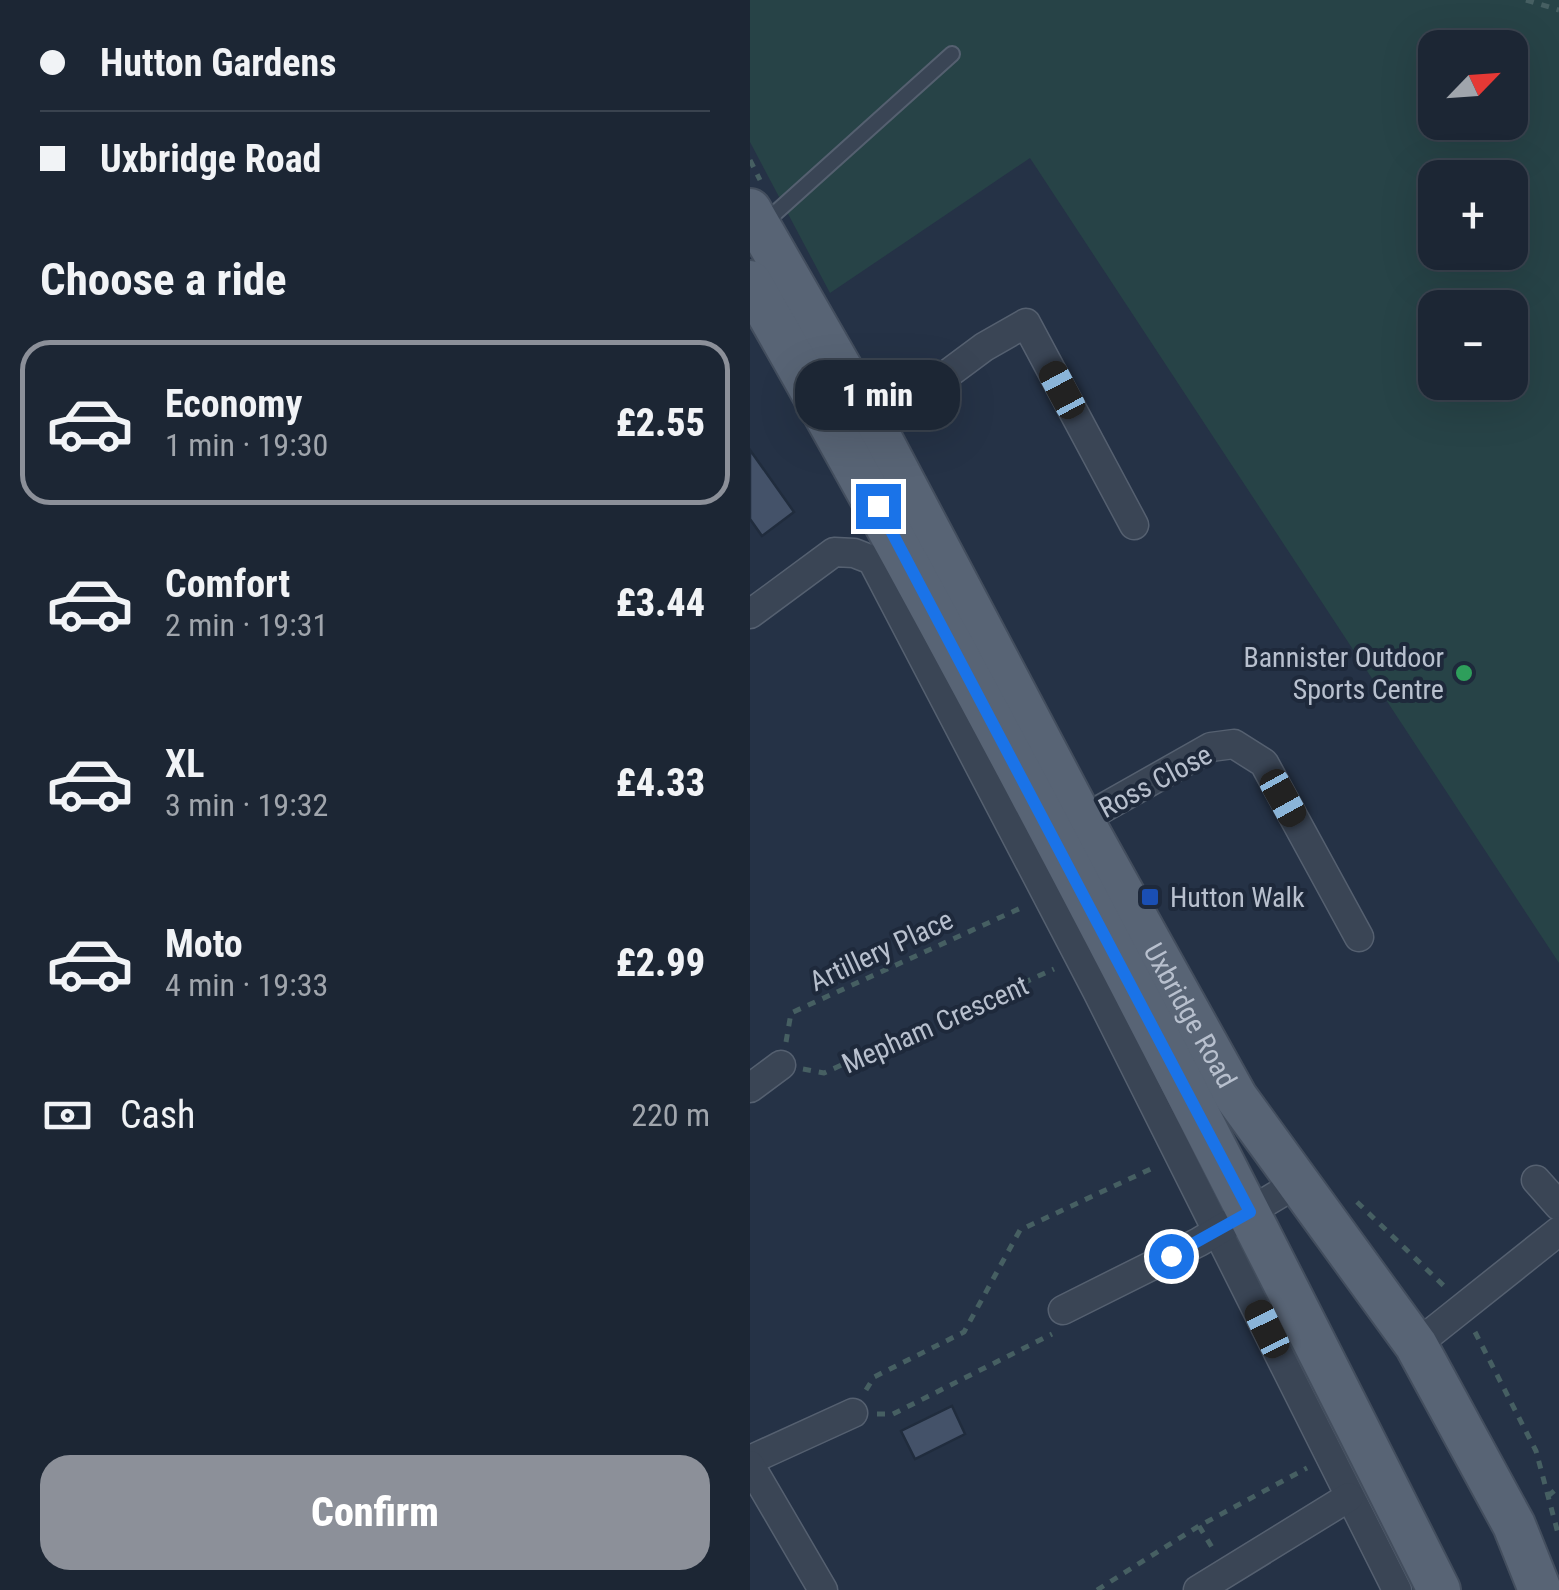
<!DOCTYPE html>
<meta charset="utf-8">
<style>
:root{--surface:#1c2634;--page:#293240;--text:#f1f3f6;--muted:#a0a5ac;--line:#3a434f;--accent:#8c9099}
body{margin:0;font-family:"Roboto Condensed",sans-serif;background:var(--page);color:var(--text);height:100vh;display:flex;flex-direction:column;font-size:38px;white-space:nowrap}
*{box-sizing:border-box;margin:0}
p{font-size:32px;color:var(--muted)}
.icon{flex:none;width:55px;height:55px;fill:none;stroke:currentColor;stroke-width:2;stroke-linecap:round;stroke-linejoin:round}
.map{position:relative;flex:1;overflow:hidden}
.side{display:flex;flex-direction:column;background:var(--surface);width:750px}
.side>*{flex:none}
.guide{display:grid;align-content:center;height:220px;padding:0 40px;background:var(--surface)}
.needle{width:65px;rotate:65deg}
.tools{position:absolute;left:668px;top:30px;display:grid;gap:20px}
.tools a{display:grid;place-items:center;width:110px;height:110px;border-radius:20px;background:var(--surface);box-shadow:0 10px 40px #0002,0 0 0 2px var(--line);font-size:50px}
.end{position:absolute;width:45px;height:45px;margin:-22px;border:12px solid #1a73e8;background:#fff;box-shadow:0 0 0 5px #fff}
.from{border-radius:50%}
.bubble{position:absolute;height:70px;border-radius:30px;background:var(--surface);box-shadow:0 10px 40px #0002,0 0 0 2px var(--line);font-size:32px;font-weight:800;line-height:70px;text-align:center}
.car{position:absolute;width:30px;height:60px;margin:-30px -15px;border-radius:12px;box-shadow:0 0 8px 2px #0007;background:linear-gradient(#222 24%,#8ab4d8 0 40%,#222 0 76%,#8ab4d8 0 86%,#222 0)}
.guide b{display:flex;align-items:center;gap:35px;height:95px;font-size:38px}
.guide b+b{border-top:2px solid var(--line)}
.guide i{width:25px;height:25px;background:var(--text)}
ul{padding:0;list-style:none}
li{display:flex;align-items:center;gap:30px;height:165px;margin:0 20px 15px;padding:0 20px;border:5px solid transparent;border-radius:30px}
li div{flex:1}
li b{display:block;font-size:38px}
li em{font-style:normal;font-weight:800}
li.selected{border-color:var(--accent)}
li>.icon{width:90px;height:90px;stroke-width:1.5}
h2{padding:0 40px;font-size:45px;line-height:120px}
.pay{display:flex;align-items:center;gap:25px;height:110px;padding:0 40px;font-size:38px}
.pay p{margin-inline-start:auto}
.cta{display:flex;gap:20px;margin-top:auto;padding:20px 40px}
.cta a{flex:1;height:115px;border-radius:30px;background:var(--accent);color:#fff;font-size:40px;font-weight:800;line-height:115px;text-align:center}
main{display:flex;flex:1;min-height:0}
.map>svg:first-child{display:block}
.green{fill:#274347;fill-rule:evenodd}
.building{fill:#445269;stroke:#202c3d;stroke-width:2.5}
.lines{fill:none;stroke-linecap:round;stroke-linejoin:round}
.service-casing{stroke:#556070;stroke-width:18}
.minor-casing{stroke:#556070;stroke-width:31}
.primary-casing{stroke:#434e5e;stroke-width:46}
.path{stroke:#465f62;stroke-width:5;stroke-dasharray:8 8;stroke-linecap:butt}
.service{stroke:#3a4555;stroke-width:14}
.minor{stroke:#3a4555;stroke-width:28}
.primary{stroke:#586475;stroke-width:42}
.route{stroke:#1a73e8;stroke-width:12}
.leisure-dot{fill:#2e9e5b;stroke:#1e293b;stroke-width:4}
.transit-dot{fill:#1a4fb4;stroke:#1e293b;stroke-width:4}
.labels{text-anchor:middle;stroke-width:8;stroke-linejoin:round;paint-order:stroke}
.poi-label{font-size:28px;fill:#b8c0ce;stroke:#1e293b;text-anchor:end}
.street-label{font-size:28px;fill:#b8c0ce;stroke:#1e293b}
</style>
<main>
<section class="side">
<div class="guide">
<b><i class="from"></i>Hutton Gardens</b>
<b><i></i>Uxbridge Road</b>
</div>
<h2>Choose a ride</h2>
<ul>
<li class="selected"><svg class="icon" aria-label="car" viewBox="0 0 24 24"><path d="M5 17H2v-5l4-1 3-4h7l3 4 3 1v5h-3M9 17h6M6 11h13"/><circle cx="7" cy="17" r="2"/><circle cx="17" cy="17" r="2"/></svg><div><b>Economy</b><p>1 min · 19:30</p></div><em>£2.55</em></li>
<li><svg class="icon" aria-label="car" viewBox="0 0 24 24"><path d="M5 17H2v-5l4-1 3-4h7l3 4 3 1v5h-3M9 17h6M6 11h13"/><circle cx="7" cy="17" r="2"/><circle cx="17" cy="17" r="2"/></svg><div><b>Comfort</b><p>2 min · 19:31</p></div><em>£3.44</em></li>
<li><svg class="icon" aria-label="car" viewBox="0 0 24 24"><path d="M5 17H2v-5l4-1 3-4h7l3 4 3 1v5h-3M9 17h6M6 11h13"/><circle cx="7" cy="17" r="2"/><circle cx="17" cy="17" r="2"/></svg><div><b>XL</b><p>3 min · 19:32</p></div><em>£4.33</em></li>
<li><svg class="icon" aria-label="car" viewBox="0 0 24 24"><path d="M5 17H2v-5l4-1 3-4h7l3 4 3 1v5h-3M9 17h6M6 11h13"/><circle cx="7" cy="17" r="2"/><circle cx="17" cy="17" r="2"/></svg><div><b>Moto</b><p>4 min · 19:33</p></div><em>£2.99</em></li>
</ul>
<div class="pay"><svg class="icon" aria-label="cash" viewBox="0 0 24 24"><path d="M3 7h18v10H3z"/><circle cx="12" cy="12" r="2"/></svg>Cash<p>220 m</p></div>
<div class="cta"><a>Confirm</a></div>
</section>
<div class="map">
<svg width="809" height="1590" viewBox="0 0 809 1590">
<rect width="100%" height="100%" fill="#253246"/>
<path class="green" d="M0 0H809V963L280 158 80 293 0 142ZM685 48H760V122H685ZM685 178H760V252H685ZM685 308H760V382H685Z"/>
<g class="building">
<polygon points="0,450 44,512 12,536 0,519"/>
<polygon points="202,1406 215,1434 165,1459 151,1431"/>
</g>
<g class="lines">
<defs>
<polyline id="service" points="13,224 202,54"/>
<g id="minor">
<polyline points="125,428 234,347 276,323 384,525"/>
<polyline points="0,614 84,552 104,553 122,560 347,991 647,1590"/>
<polyline points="332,820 461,747 484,744 514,763 609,937"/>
<polyline points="0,1088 31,1065"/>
<polyline points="786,1180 809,1206"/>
<polyline points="313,1310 449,1242 546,1184"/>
<polyline points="666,1345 809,1231"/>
<polyline points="0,1460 103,1413"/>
<polyline points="0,1465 73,1590"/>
<polyline points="448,1590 599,1497"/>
</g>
<g id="primary">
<path id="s1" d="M0 210 125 428 332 820 486 1097 666 1345 764 1525 790 1590"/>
<path d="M0 282C245 710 468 1149 689 1590"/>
</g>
</defs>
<use href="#service" class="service-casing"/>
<use href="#minor" class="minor-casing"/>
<use href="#primary" class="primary-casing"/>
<g class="path">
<polyline points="776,0 809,10"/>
<polyline points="0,160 10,180"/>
<polyline points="36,1042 41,1013 273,907"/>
<polyline points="53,1069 74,1073 304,969"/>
<polyline points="607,1202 696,1288"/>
<polyline points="725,1332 786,1451 809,1537"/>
<polyline points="116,1390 124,1377 214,1332 270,1230 407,1166"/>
<polyline points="127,1414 143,1414 302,1334"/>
<polyline points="798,1496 809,1487"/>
<polyline points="449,1526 463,1549"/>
<polyline points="347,1590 449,1526 557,1468"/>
</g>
<use href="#service" class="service"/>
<use href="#minor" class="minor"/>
<use href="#primary" class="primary"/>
</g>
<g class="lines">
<polyline class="route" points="128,506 500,1212 421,1256"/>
</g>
<circle class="leisure-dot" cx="714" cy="673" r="10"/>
<rect class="transit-dot" x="390" y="887" width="20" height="20" rx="5"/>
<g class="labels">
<g class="poi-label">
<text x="694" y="667">Bannister Outdoor<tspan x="694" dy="32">Sports Centre</tspan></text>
<text x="420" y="907" text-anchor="start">Hutton Walk</text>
</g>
<g class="street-label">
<text transform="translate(405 781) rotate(-28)" y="10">Ross Close</text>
<text transform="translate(131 950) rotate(-25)" y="10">Artillery Place</text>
<text dy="10" stroke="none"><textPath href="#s1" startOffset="918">Uxbridge Road</textPath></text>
<text transform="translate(185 1024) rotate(-24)" y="10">Mepham Crescent</text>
</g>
</g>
</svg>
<div class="tools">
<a><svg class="needle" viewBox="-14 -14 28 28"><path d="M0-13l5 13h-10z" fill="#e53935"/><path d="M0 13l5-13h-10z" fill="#a0a5ac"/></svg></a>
<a>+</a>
<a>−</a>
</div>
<i class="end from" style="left:421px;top:1256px"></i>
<i class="end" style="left:128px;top:506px"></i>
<div class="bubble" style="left:45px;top:360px;width:165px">1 min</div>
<i class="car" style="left:312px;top:390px;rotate:332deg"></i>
<i class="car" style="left:533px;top:798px;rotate:151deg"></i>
<i class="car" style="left:517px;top:1329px;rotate:334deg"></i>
</div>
</main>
